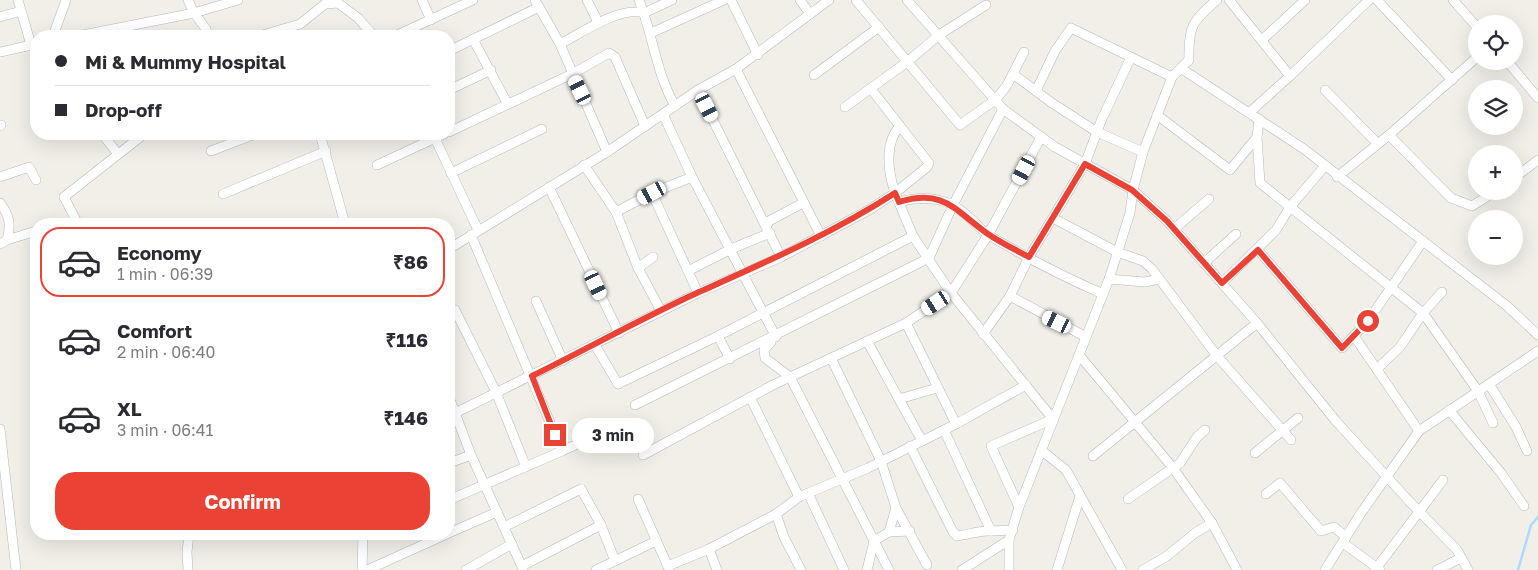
<!DOCTYPE html>
<meta charset="utf-8">
<style>
:root{--surface:#fff;--page:#f2f2f3;--text:#2b2b33;--muted:#7c7c81;--line:#e1e1e2;--accent:#ea4335}
body{margin:0;font-family:"Golos Text",sans-serif;background:var(--page);color:var(--text);height:100vh;display:flex;flex-direction:column;font-size:19px;white-space:nowrap}
*{box-sizing:border-box;margin:0}
p{font-size:16px;color:var(--muted)}
.icon{flex:none;width:28px;height:28px;fill:none;stroke:currentColor;stroke-width:2;stroke-linecap:round;stroke-linejoin:round}
.map{position:relative;flex:1;overflow:hidden}
.details{position:absolute;left:30px;top:218px;width:425px;height:322px;display:flex;flex-direction:column;background:var(--surface);border-radius:20px;box-shadow:0 5px 20px #0002}
.details>*{flex:none}
.banner{position:absolute;left:30px;top:30px;width:425px;height:110px;border-radius:20px;box-shadow:0 5px 20px #0002;display:grid;align-content:center;height:110px;padding:0 25px;background:var(--surface)}
.buttons{position:absolute;left:1468px;top:15px;display:grid;gap:10px}
.buttons a{display:grid;place-items:center;width:55px;height:55px;border-radius:50%;background:var(--surface);box-shadow:0 5px 20px #0002;font-size:25px}
.end{position:absolute;width:22px;height:22px;margin:-11px;border:6px solid #ea4335;background:#fff;box-shadow:0 0 0 2px #fff}
.from{border-radius:50%}
.bubble{position:absolute;height:35px;border-radius:18px;background:var(--surface);box-shadow:0 5px 20px #0002;font-size:16px;font-weight:700;line-height:35px;text-align:center}
.car{position:absolute;width:15px;height:30px;margin:-15px -8px;border-radius:6px;box-shadow:0 0 4px 1px #0007;background:linear-gradient(#fff 24%,#345 0 40%,#fff 0 76%,#345 0 86%,#fff 0)}
.banner b{display:flex;align-items:center;gap:18px;height:48px;font-size:19px}
.banner b+b{border-top:1px solid var(--line)}
.banner i{width:12px;height:12px;background:var(--text)}
ul{padding:9px 0 0;list-style:none}
li{display:flex;align-items:center;gap:15px;height:70px;margin:0 10px 8px;padding:0 15px;border:2px solid transparent;border-radius:20px}
li div{flex:1}
li b{display:block;font-size:19px}
li em{font-style:normal;font-weight:700}
li.current{border-color:var(--accent)}
li>.icon{width:45px;height:45px;stroke-width:1.5}
.action{display:flex;gap:10px;margin-top:auto;padding:10px 25px}
.action a{flex:1;height:58px;border-radius:20px;background:var(--accent);color:#fff;font-size:20px;font-weight:700;line-height:58px;text-align:center}
.map>svg:first-child{display:block}
.lines{fill:none;stroke-linecap:round;stroke-linejoin:round}
.stream{stroke:#aadaff;stroke-width:2.5}
.minor-casing{stroke:#b5b8bc;stroke-width:10}
.minor{stroke:#fff;stroke-width:9}
.route{stroke:#ea4335;stroke-width:6}
</style>
<div class="map">
<svg width="1538" height="570" viewBox="0 0 1538 570">
<rect width="100%" height="100%" fill="#f1efe8"/>
<g class="lines">
<polyline class="stream" points="1518,570 1531,525 1538,517"/>
<defs>
<g id="minor">
<polyline points="18,0 31,45"/>
<polyline points="188,0 194,13 238,0"/>
<polyline points="422,0 431,20"/>
<polyline points="535,0 560,44"/>
<polyline points="587,0 598,22"/>
<path d="M639 0C653 35 656 73 675 106"/>
<polyline points="731,0 758,55"/>
<polyline points="800,0 810,14"/>
<polyline points="856,0 960,125 995,100 1006,87 1024,52"/>
<polyline points="907,0 1003,109 1055,147 1133,190 1167,221 1257,323 1335,420 1409,501 1457,550 1468,570"/>
<polyline points="1229,0 1290,76"/>
<polyline points="1377,0 1452,80"/>
<polyline points="1453,0 1476,26"/>
<polyline points="0,17 21,11"/>
<polyline points="651,33 724,0"/>
<polyline points="53,36 66,0"/>
<polyline points="78,36 194,13 206,29 207,36"/>
<polyline points="259,36 300,24 325,4 338,3 358,18 374,36"/>
<polyline points="395,36 473,0"/>
<polyline points="473,39 507,103"/>
<polyline points="1262,40 1305,0"/>
<polyline points="449,51 539,7"/>
<polyline points="0,52 36,44"/>
<polyline points="1476,58 1389,135 1451,198 1472,206 1496,191"/>
<polyline points="1507,61 1538,98"/>
<polyline points="736,69 821,236"/>
<polyline points="1182,69 1304,149 1507,306 1538,335"/>
<polyline points="1013,74 1052,103 1097,132 1143,152"/>
<polyline points="814,75 879,27"/>
<polyline points="871,89 900,126"/>
<polyline points="449,90 491,70"/>
<polyline points="698,90 781,257"/>
<polyline points="1325,90 1377,143"/>
<polyline points="1036,91 1055,51 1071,28 1172,77"/>
<polyline points="845,107 907,62 939,35 986,5"/>
<polyline points="1250,112 1290,76 1369,0"/>
<polyline points="663,114 692,177 776,337"/>
<polyline points="1157,115 1230,170 1257,137"/>
<polyline points="1259,119 1257,137 1260,183 1423,313 1478,391 1493,423"/>
<polyline points="0,126 1,125"/>
<polyline points="449,132 572,74 609,53 615,57 645,126"/>
<polyline points="102,134 118,154"/>
<polyline points="320,134 345,224"/>
<polyline points="433,134 478,230"/>
<polyline points="205,135 207,134"/>
<polyline points="211,151 255,134"/>
<path d="M607 152 560 44C582 33 619 6 644 13L672 0"/>
<polyline points="377,165 444,134"/>
<polyline points="584,165 616,212 638,268 661,311"/>
<polyline points="451,173 542,129"/>
<polyline points="0,177 29,167 36,180"/>
<polyline points="1337,177 1389,135"/>
<polyline points="1514,178 1538,160"/>
<polyline points="549,187 619,333"/>
<polyline points="652,193 698,293"/>
<polyline points="223,194 326,151"/>
<path d="M899 202C917 197 934 197 951 204 966 211 977 227 990 236 1027 258 1064 277 1103 294"/>
<path d="M0 203C10 216 11 225 7 240L0 244"/>
<polyline points="616,212 652,193 692,177"/>
<polyline points="1053,218 1117,252 1143,261 1152,269 1217,356 1291,440"/>
<polyline points="78,224 64,197 144,134"/>
<polyline points="767,225 769,221 803,203"/>
<polyline points="1174,229 1209,199"/>
<polyline points="7,240 36,231"/>
<polyline points="449,249 607,152 698,90 736,69 829,0"/>
<polyline points="1258,250 1342,348 1368,321 1423,241"/>
<polyline points="1204,263 1236,234"/>
<polyline points="638,268 653,257"/>
<polyline points="688,271 731,249 770,233"/>
<polyline points="1109,279 1145,282 1159,279"/>
<polyline points="1222,283 1276,230 1290,207 1324,167"/>
<polyline points="1010,296 1086,337"/>
<polyline points="536,301 563,361"/>
<polyline points="449,309 455,310 496,392 526,467"/>
<polyline points="906,323 956,424"/>
<polyline points="983,334 1010,296 1029,257 1085,164 1101,121 1131,57"/>
<polyline points="718,336 913,236"/>
<polyline points="1354,336 1419,431"/>
<polyline points="867,341 922,441"/>
<polyline points="771,342 764,350 765,358 790,377 889,570"/>
<polyline points="595,345 618,384 718,336 730,359"/>
<polyline points="1080,356 1173,468 1212,523 1237,570"/>
<polyline points="831,358 881,461 896,508 927,565"/>
<polyline points="1377,369 1400,347 1423,313 1442,292"/>
<polyline points="1489,384 1516,427 1527,451"/>
<polyline points="449,397 471,455 523,569"/>
<polyline points="750,397 799,497"/>
<polyline points="899,399 937,388"/>
<polyline points="635,405 929,258 953,205 1003,109"/>
<polyline points="1449,410 1501,473 1524,506"/>
<path d="M449 416 698 293 781 257 869 210 895 193C888 172 884 143 900 126L929 163 927 167 895 193 913 236 951 293 1053 419 991 446 1019 507"/>
<polyline points="0,429 16,570"/>
<polyline points="944,430 991,531 1013,530"/>
<path d="M910 446 953 532 957 536C969 535 978 530 991 531"/>
<polyline points="1041,450 1066,470 1122,570"/>
<polyline points="562,451 595,436"/>
<polyline points="1255,453 1298,418"/>
<polyline points="643,455 773,385 906,323 951,293 988,235 1041,137"/>
<polyline points="1093,456 1257,323"/>
<polyline points="449,463 471,455"/>
<polyline points="808,493 844,570"/>
<polyline points="1266,494 1280,483 1321,531 1334,527 1346,537"/>
<polyline points="638,499 669,569"/>
<polyline points="1128,499 1180,463 1197,437 1205,430"/>
<polyline points="449,500 562,451 471,235"/>
<polyline points="776,514 784,537 801,570"/>
<polyline points="601,525 615,561"/>
<polyline points="504,527 581,489 601,525 522,566"/>
<polyline points="889,532 910,531"/>
<polyline points="449,533 497,512"/>
<polyline points="1343,543 1380,570"/>
<polyline points="709,549 717,570"/>
<polyline points="668,566 709,549 776,514 799,497 868,468 956,424 1026,385"/>
<polyline points="188,570 187,552 189,534"/>
<polyline points="362,570 363,534"/>
<polyline points="367,570 447,534"/>
<polyline points="466,570 512,544"/>
<polyline points="596,570 656,541"/>
<polyline points="867,570 874,541 889,532 896,508"/>
<polyline points="962,570 1009,540"/>
<path d="M1009 570V540L1019 507 1109 279 1130 213 1133 190 1143 152 1172 77 1189 60C1188 27 1192 21 1217 0"/>
<polyline points="1057,570 1080,496"/>
<polyline points="1143,570 1167,556 1195,533 1212,523"/>
<polyline points="1325,570 1361,513 1419,431 1538,351"/>
<polyline points="1375,570 1443,480"/>
<polyline points="1437,570 1461,558"/>
</g>
</defs>
<use href="#minor" class="minor-casing"/>
<use href="#minor" class="minor"/>
</g>
<g class="lines">
<path class="route" d="M555 435 532 376C587 349 642 318 699 292 766 262 833 233 895 193L899 202C945 188 955 211 988 234 1001 243 1016 250 1029 257L1085 164 1132 190 1167 221 1222 283 1258 250 1342 348 1368 321"/>
</g>
</svg>
<div class="buttons">
<a><svg class="icon" aria-label="locate" viewBox="0 0 24 24"><circle cx="12" cy="12" r="6"/><path d="M12 2v4M12 18v4M2 12h4M18 12h4"/></svg></a>
<a><svg class="icon" aria-label="layers" viewBox="0 0 24 24"><path d="M12 4l9 5-9 5-9-5zM3 14l9 5 9-5"/></svg></a>
<a>+</a>
<a>−</a>
</div>
<i class="end from" style="left:1368px;top:321px"></i>
<i class="end" style="left:555px;top:435px"></i>
<div class="bubble" style="left:572px;top:418px;width:82px">3 min</div>
<i class="car" style="left:580px;top:90px;rotate:334deg"></i>
<i class="car" style="left:707px;top:107px;rotate:153deg"></i>
<i class="car" style="left:1024px;top:170px;rotate:208deg"></i>
<i class="car" style="left:652px;top:193px;rotate:242deg"></i>
<i class="car" style="left:596px;top:285px;rotate:155deg"></i>
<i class="car" style="left:936px;top:303px;rotate:237deg"></i>
<i class="car" style="left:1057px;top:322px;rotate:296deg"></i>
<div class="banner">
<b><i class="from"></i>Mi &amp; Mummy Hospital</b>
<b><i></i>Drop-off</b>
</div>
<section class="details">
<ul>
<li class="current"><svg class="icon" aria-label="car" viewBox="0 0 24 24"><path d="M5 17H2v-5l4-1 3-4h7l3 4 3 1v5h-3M9 17h6M6 11h13"/><circle cx="7" cy="17" r="2"/><circle cx="17" cy="17" r="2"/></svg><div><b>Economy</b><p>1 min · 06:39</p></div><em>₹86</em></li>
<li><svg class="icon" aria-label="car" viewBox="0 0 24 24"><path d="M5 17H2v-5l4-1 3-4h7l3 4 3 1v5h-3M9 17h6M6 11h13"/><circle cx="7" cy="17" r="2"/><circle cx="17" cy="17" r="2"/></svg><div><b>Comfort</b><p>2 min · 06:40</p></div><em>₹116</em></li>
<li><svg class="icon" aria-label="car" viewBox="0 0 24 24"><path d="M5 17H2v-5l4-1 3-4h7l3 4 3 1v5h-3M9 17h6M6 11h13"/><circle cx="7" cy="17" r="2"/><circle cx="17" cy="17" r="2"/></svg><div><b>XL</b><p>3 min · 06:41</p></div><em>₹146</em></li>
</ul>
<div class="action"><a>Confirm</a></div>
</section>
</div>
